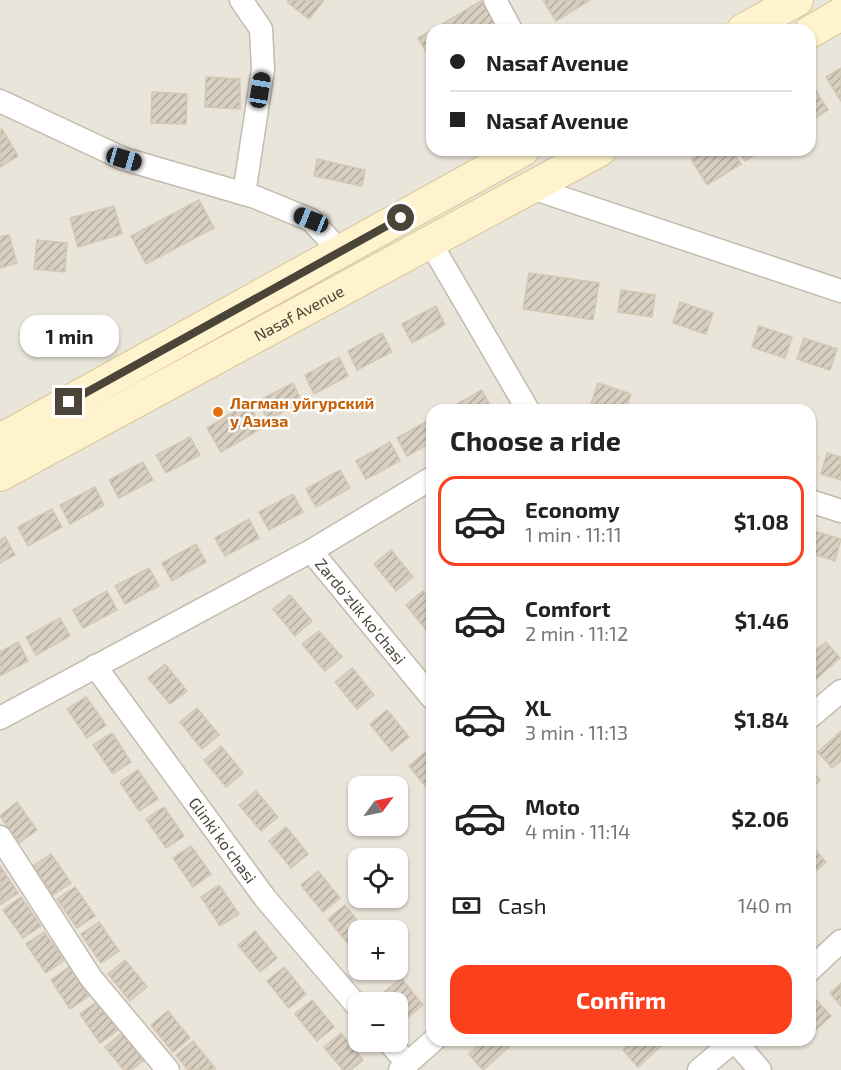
<!DOCTYPE html>
<meta charset="utf-8">
<style>
:root{--surface:#fff;--page:#f2f2f2;--text:#222;--muted:#767676;--line:#e0e0e0;--accent:#fc3f1d}
body{margin:0;font-family:"Exo 2",sans-serif;background:var(--page);color:var(--text);height:100vh;display:flex;flex-direction:column;font-size:22px;white-space:nowrap}
*{box-sizing:border-box;margin:0}
p{font-size:20px;color:var(--muted)}
.icon{flex:none;width:33px;height:33px;fill:none;stroke:currentColor;stroke-width:2;stroke-linecap:round;stroke-linejoin:round}
.map{position:relative;flex:1;overflow:hidden}
.drawer{position:absolute;left:426px;top:404px;width:390px;height:642px;display:flex;flex-direction:column;background:var(--surface);border-radius:18px;box-shadow:0 2px 4px #0004}
.drawer>*{flex:none}
.top-card{position:absolute;left:426px;top:24px;width:390px;height:132px;border-radius:18px;box-shadow:0 2px 4px #0004;display:grid;align-content:center;height:132px;padding:0 24px;background:var(--surface)}
.needle{width:39px;rotate:57deg}
.buttons{position:absolute;left:348px;top:776px;display:grid;gap:12px}
.buttons a{display:grid;place-items:center;width:60px;height:60px;border-radius:12px;background:var(--surface);box-shadow:0 2px 4px #0004;font-size:30px}
.end{position:absolute;width:27px;height:27px;margin:-14px;border:8px solid #4b4439;background:#fff;box-shadow:0 0 0 3px #fff}
.from{border-radius:50%}
.bubble{position:absolute;height:42px;border-radius:18px;background:var(--surface);box-shadow:0 2px 4px #0004;font-size:20px;font-weight:700;line-height:42px;text-align:center}
.car{position:absolute;width:18px;height:36px;margin:-18px -9px;border-radius:8px;box-shadow:0 0 4px 2px #0007;background:linear-gradient(#222 24%,#8ab4d8 0 40%,#222 0 76%,#8ab4d8 0 86%,#222 0)}
.top-card b{display:flex;align-items:center;gap:21px;height:57px;font-size:22px}
.top-card b+b{border-top:2px solid var(--line)}
.top-card i{width:15px;height:15px;background:var(--text)}
ul{padding:0;list-style:none}
li{display:flex;align-items:center;gap:18px;height:90px;margin:0 12px 9px;padding:0 12px;border:3px solid transparent;border-radius:18px}
li div{flex:1}
li b{display:block;font-size:22px}
li em{font-style:normal;font-weight:700}
li.on{border-color:var(--accent)}
li>.icon{width:54px;height:54px;stroke-width:1.5}
h2{padding:0 24px;font-size:27px;line-height:72px}
.pay{display:flex;align-items:center;gap:15px;height:66px;padding:0 24px;font-size:22px}
.pay p{margin-inline-start:auto}
.cta{display:flex;gap:12px;margin-top:auto;padding:12px 24px}
.cta a{flex:1;height:69px;border-radius:18px;background:var(--accent);color:#fff;font-size:24px;font-weight:700;line-height:69px;text-align:center}
.map>svg:first-child{display:block}
.residential{fill:#eae5da;fill-rule:evenodd}
.building{fill:url(#building-hatch);stroke:#d3c7b4;stroke-width:1.5}
.lines{fill:none;stroke-linecap:round;stroke-linejoin:round}
.street-casing{stroke:#c2bbae;stroke-width:25}
.secondary-casing{stroke:#d6c79b;stroke-width:34}
.street{stroke:#fff;stroke-width:22}
.secondary{stroke:#fff3cd;stroke-width:32}
.route{stroke:#4b4439;stroke-width:8}
.food-dot{fill:#e8710a;stroke:#fff;stroke-width:2}
.labels{text-anchor:middle;stroke-width:5;stroke-linejoin:round;paint-order:stroke}
.street-label{font-size:16px;fill:#4b4439;stroke:#fff}
.food-label{font-size:16px;font-weight:bold;fill:#c56008;stroke:#fff;text-anchor:start}
</style>
<div class="map">
<svg width="841" height="1070" viewBox="0 0 841 1070">
<defs>
<pattern id="building-hatch" width="6" height="6" patternUnits="userSpaceOnUse" patternTransform="scale(1.5)"><rect width="6" height="6" fill="#d8cfc1"/><path d="M-1 1l2-2M0 6l6-6M5 7l2-2" fill="none" stroke="#b1aa9e"/></pattern>
</defs>
<rect width="100%" height="100%" fill="#f6f3ec"/>
<path class="residential" d="M0 0H841V1070H0ZM432 30H810V150H432ZM432 410H810V1040H432ZM358 786H398V825H358ZM358 858H398V897H358ZM358 930H398V969H358ZM358 1002H398V1041H358Z"/>
<g class="building">
<polygon points="289,0 324,0 309,19 287,2"/>
<polygon points="543,0 590,0 556,21"/>
<polygon points="481,1 495,23 484,30 432,30"/>
<polygon points="432,30 432,61 418,38"/>
<polygon points="841,68 841,101 826,77"/>
<polygon points="206,77 240,79 240,109 205,107"/>
<polygon points="812,84 828,110 810,121 810,85"/>
<polygon points="152,92 187,94 186,124 151,123"/>
<polygon points="2,129 18,156 0,167 0,130"/>
<polygon points="706,150 732,150 741,164 707,185 691,159"/>
<polygon points="738,150 763,150 745,161"/>
<polygon points="317,159 365,170 362,186 314,176"/>
<polygon points="199,200 214,228 146,264 131,236"/>
<polygon points="114,206 122,234 78,247 70,218"/>
<polygon points="9,235 17,263 0,268 0,237"/>
<polygon points="37,240 67,243 65,272 34,269"/>
<polygon points="529,273 599,283 593,320 523,309"/>
<polygon points="621,290 655,295 652,317 618,312"/>
<polygon points="680,302 713,313 706,334 673,323"/>
<polygon points="436,306 445,325 412,343 402,324"/>
<polygon points="759,326 792,337 785,358 752,347"/>
<polygon points="382,333 392,352 357,370 348,351"/>
<polygon points="804,338 837,349 830,370 797,359"/>
<polygon points="339,357 348,376 314,394 305,375"/>
<polygon points="293,383 302,402 268,420 258,401"/>
<polygon points="598,383 631,394 626,410 608,410 591,404"/>
<polygon points="482,390 492,409 448,409"/>
<polygon points="248,403 262,428 221,452 207,428"/>
<polygon points="431,419 432,442 407,456 397,438"/>
<polygon points="190,437 200,455 166,473 156,455"/>
<polygon points="390,442 400,461 366,479 356,461"/>
<polygon points="827,453 841,457 841,480 821,474"/>
<polygon points="143,462 153,480 119,498 109,480"/>
<polygon points="340,470 350,488 316,507 306,489"/>
<polygon points="95,487 104,505 70,524 60,505"/>
<polygon points="293,494 303,512 269,530 259,512"/>
<polygon points="52,509 62,527 28,546 18,527"/>
<polygon points="249,519 259,538 225,556 215,538"/>
<polygon points="810,530 841,539 835,561 810,553"/>
<polygon points="5,537 15,555 0,563 0,540"/>
<polygon points="196,544 206,562 172,581 162,563"/>
<polygon points="391,550 413,577 396,591 374,564"/>
<polygon points="149,568 159,586 125,604 115,586"/>
<polygon points="107,591 117,610 83,628 73,610"/>
<polygon points="423,591 432,602 432,630 428,632 406,605"/>
<polygon points="290,595 312,621 295,636 273,609"/>
<polygon points="60,618 70,636 36,655 26,637"/>
<polygon points="319,631 342,657 325,671 302,644"/>
<polygon points="18,642 28,661 0,676 0,652"/>
<polygon points="826,642 840,658 814,681 810,676 810,655"/>
<polygon points="165,664 187,691 170,704 148,678"/>
<polygon points="352,668 374,695 357,709 335,682"/>
<polygon points="86,697 106,725 87,738 67,709"/>
<polygon points="197,708 219,735 202,749 180,722"/>
<polygon points="387,710 409,737 392,751 370,724"/>
<polygon points="841,731 841,761 832,768 818,752"/>
<polygon points="112,733 131,762 113,774 93,745"/>
<polygon points="221,746 243,773 226,787 204,760"/>
<polygon points="425,752 432,760 431,793 409,766"/>
<polygon points="810,769 820,780 810,789"/>
<polygon points="138,770 158,799 139,811 120,782"/>
<polygon points="256,791 278,817 261,831 239,805"/>
<polygon points="17,802 37,830 19,843 0,816"/>
<polygon points="164,807 184,836 166,848 146,819"/>
<polygon points="286,827 308,854 291,868 269,841"/>
<polygon points="811,845 826,862 810,876 810,846"/>
<polygon points="191,846 211,874 193,887 173,858"/>
<polygon points="51,854 71,883 53,895 33,866"/>
<polygon points="0,866 18,893 0,905"/>
<polygon points="318,871 340,898 323,912 301,885"/>
<polygon points="219,885 239,914 220,926 201,897"/>
<polygon points="75,887 95,916 77,928 57,899"/>
<polygon points="21,897 41,926 23,938 3,910"/>
<polygon points="345,905 365,930 358,930 358,939 350,946 328,919"/>
<polygon points="99,922 119,951 101,963 81,934"/>
<polygon points="255,931 277,958 260,972 238,945"/>
<polygon points="44,932 64,960 46,973 26,944"/>
<polygon points="125,960 147,987 130,1001 108,974"/>
<polygon points="69,967 89,996 70,1009 51,980"/>
<polygon points="284,967 306,994 289,1008 267,981"/>
<polygon points="367,969 387,969 375,979"/>
<polygon points="401,978 423,1005 406,1019 398,1008 398,1002 392,1002 384,992"/>
<polygon points="841,983 841,1006 830,993"/>
<polygon points="312,1000 334,1027 317,1041 295,1014"/>
<polygon points="816,1000 831,1016 810,1035 810,1005"/>
<polygon points="98,1001 118,1030 100,1043 80,1014"/>
<polygon points="168,1011 190,1038 173,1052 151,1025"/>
<polygon points="122,1033 144,1060 131,1070 124,1070 105,1047"/>
<polygon points="341,1033 363,1060 351,1070 343,1070 324,1047"/>
<polygon points="484,1040 502,1040 509,1047 483,1070 469,1054"/>
<polygon points="635,1040 661,1040 664,1043 638,1067 623,1050"/>
<polygon points="193,1041 215,1068 213,1070 188,1070 176,1055"/>
</g>
<g class="lines">
<defs>
<g id="street">
<polyline points="241,0 261,29 263,69 244,194"/>
<polyline points="495,0 511,30"/>
<polyline points="0,101 124,159 255,197 311,220 340,251"/>
<polyline points="532,188 841,291"/>
<polyline points="430,242 528,410"/>
<polyline points="810,501 841,511"/>
<path id="s1" d="M311 551 432 698"/>
<path id="s2" d="M95 666 265 898 358 1007"/>
<polyline points="810,717 841,691"/>
<polyline points="0,718 311,551 432,478"/>
<polyline points="0,837 91,978 168,1070"/>
<polyline points="810,970 841,941"/>
<polyline points="734,1040 760,1070"/>
<polyline points="388,1041 407,1063"/>
<polyline points="400,1070 434,1040"/>
<polyline points="699,1070 735,1040"/>
</g>
<g id="secondary">
<polyline points="743,30 797,0"/>
<polyline points="810,32 841,14"/>
<polyline points="0,440 523,150"/>
<path id="s3" d="M0 475 600 150"/>
</g>
</defs>
<use href="#street" class="street-casing"/>
<use href="#secondary" class="secondary-casing"/>
<use href="#street" class="street"/>
<use href="#secondary" class="secondary"/>
</g>
<g class="lines">
<polyline class="route" points="69,402 401,218"/>
</g>
<circle class="food-dot" cx="218" cy="412" r="6"/>
<g class="labels">
<g class="street-label">
<text dy="6" stroke="none"><textPath href="#s3" startOffset="340">Nasaf Avenue</textPath></text>
<text dy="6" stroke="none"><textPath href="#s1" startOffset="78">Zardo'zlik ko'chasi</textPath></text>
<text dy="6" stroke="none"><textPath href="#s2" startOffset="216">Glinki ko'chasi</textPath></text>
</g>
<g class="food-label">
<text x="230" y="409">Лагман уйгурский<tspan x="230" dy="18">у Азиза</tspan></text>
</g>
</g>
</svg>
<div class="buttons">
<a><svg class="needle" viewBox="-14 -14 28 28"><path d="M0-13l5 13h-10z" fill="#e53935"/><path d="M0 13l5-13h-10z" fill="#767676"/></svg></a>
<a><svg class="icon" aria-label="locate" viewBox="0 0 24 24"><circle cx="12" cy="12" r="6"/><path d="M12 2v4M12 18v4M2 12h4M18 12h4"/></svg></a>
<a>+</a>
<a>−</a>
</div>
<i class="end from" style="left:401px;top:218px"></i>
<i class="end" style="left:69px;top:402px"></i>
<div class="bubble" style="left:20px;top:315px;width:99px">1 min</div>
<i class="car" style="left:260px;top:90px;rotate:9deg"></i>
<i class="car" style="left:124px;top:159px;rotate:106deg"></i>
<i class="car" style="left:311px;top:220px;rotate:292deg"></i>
<div class="top-card">
<b><i class="from"></i>Nasaf Avenue</b>
<b><i></i>Nasaf Avenue</b>
</div>
<section class="drawer">
<h2>Choose a ride</h2>
<ul>
<li class="on"><svg class="icon" aria-label="car" viewBox="0 0 24 24"><path d="M5 17H2v-5l4-1 3-4h7l3 4 3 1v5h-3M9 17h6M6 11h13"/><circle cx="7" cy="17" r="2"/><circle cx="17" cy="17" r="2"/></svg><div><b>Economy</b><p>1 min · 11:11</p></div><em>$1.08</em></li>
<li><svg class="icon" aria-label="car" viewBox="0 0 24 24"><path d="M5 17H2v-5l4-1 3-4h7l3 4 3 1v5h-3M9 17h6M6 11h13"/><circle cx="7" cy="17" r="2"/><circle cx="17" cy="17" r="2"/></svg><div><b>Comfort</b><p>2 min · 11:12</p></div><em>$1.46</em></li>
<li><svg class="icon" aria-label="car" viewBox="0 0 24 24"><path d="M5 17H2v-5l4-1 3-4h7l3 4 3 1v5h-3M9 17h6M6 11h13"/><circle cx="7" cy="17" r="2"/><circle cx="17" cy="17" r="2"/></svg><div><b>XL</b><p>3 min · 11:13</p></div><em>$1.84</em></li>
<li><svg class="icon" aria-label="car" viewBox="0 0 24 24"><path d="M5 17H2v-5l4-1 3-4h7l3 4 3 1v5h-3M9 17h6M6 11h13"/><circle cx="7" cy="17" r="2"/><circle cx="17" cy="17" r="2"/></svg><div><b>Moto</b><p>4 min · 11:14</p></div><em>$2.06</em></li>
</ul>
<div class="pay"><svg class="icon" aria-label="cash" viewBox="0 0 24 24"><path d="M3 7h18v10H3z"/><circle cx="12" cy="12" r="2"/></svg>Cash<p>140 m</p></div>
<div class="cta"><a>Confirm</a></div>
</section>
</div>
